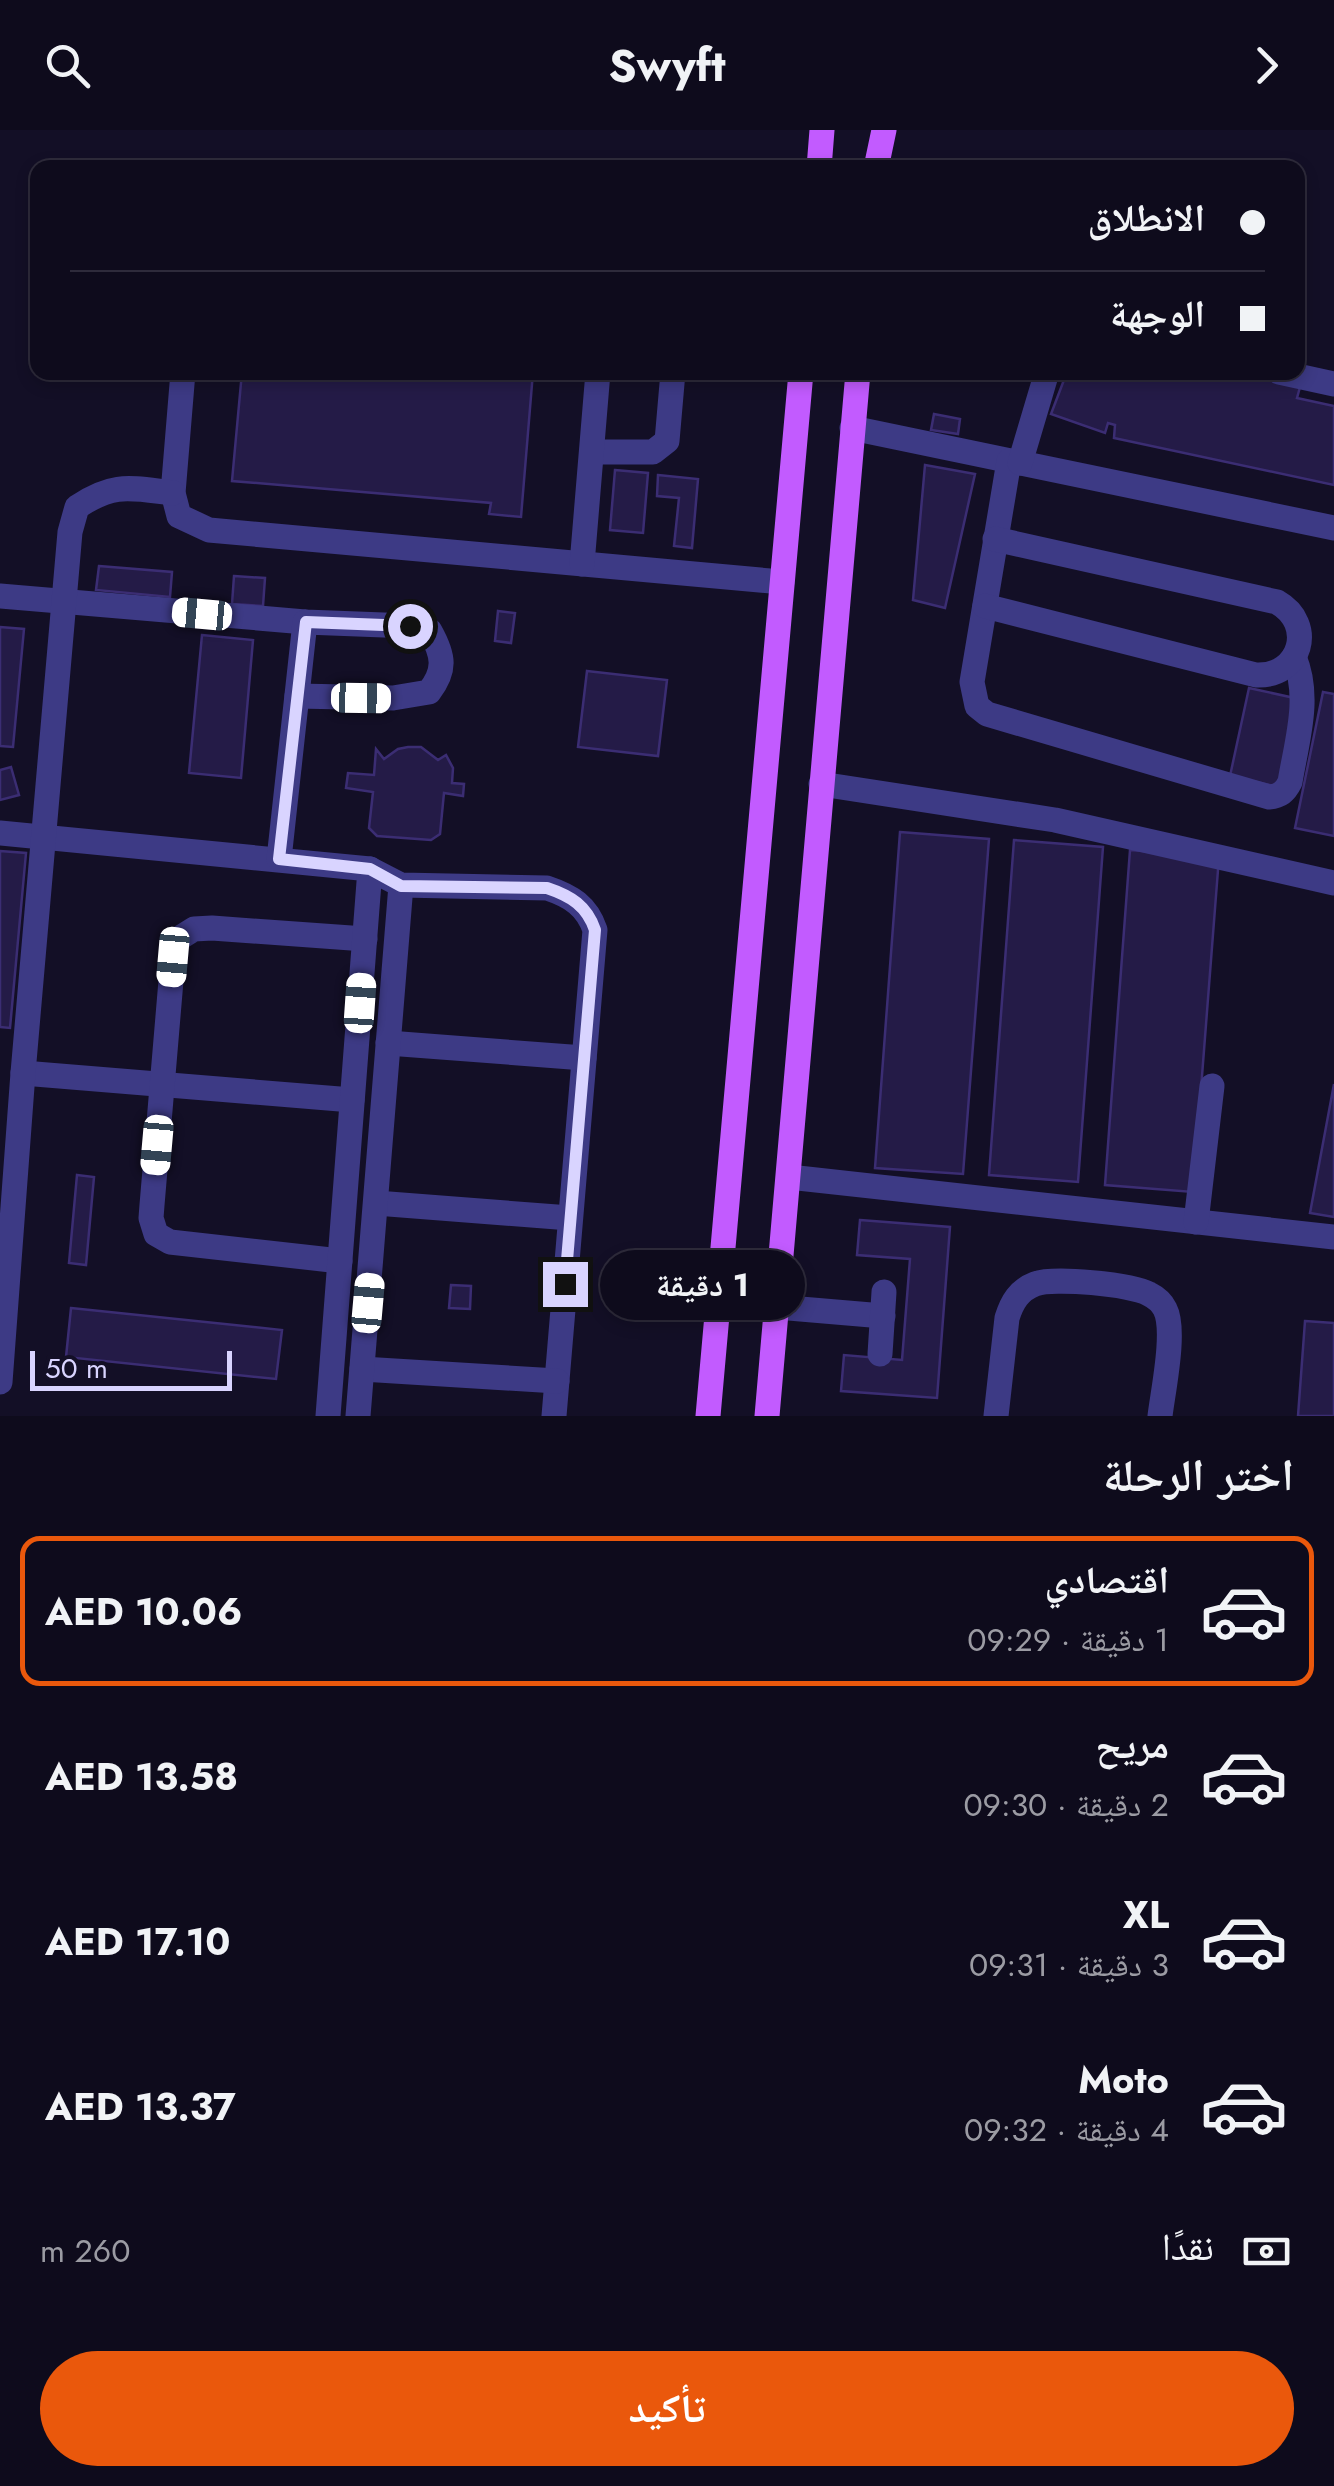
<!DOCTYPE html>
<html lang="ar">
<meta charset="utf-8">
<style>
:root{--surface:#0e0b1c;--page:#171425;--text:#f1f3f6;--muted:#9b9ba3;--line:#2e2b3b;--accent:#ea580c}
body{margin:0;font-family:Jost,"Noto Naskh Arabic",sans-serif;background:var(--page);color:var(--text);direction:rtl;height:100vh;display:flex;flex-direction:column;font-size:38px;white-space:nowrap}
*{box-sizing:border-box;margin:0}
p{font-size:32px;color:var(--muted)}
.icon{flex:none;width:55px;height:55px;fill:none;stroke:currentColor;stroke-width:2;stroke-linecap:round;stroke-linejoin:round}
.map{position:relative;height:1286px;overflow:hidden;direction:ltr}
.panel{display:flex;flex-direction:column;background:var(--surface);flex:1}
.panel>*{flex:none}
.guide{position:absolute;left:30px;top:30px;width:1275px;height:220px;border-radius:20px;box-shadow:0 5px 15px #0003,0 0 0 2px var(--line);direction:rtl;display:grid;align-content:center;height:220px;padding:0 40px;background:var(--surface)}
.scale{position:absolute;left:30px;bottom:25px;width:202px;box-sizing:border-box;padding-left:10px;border:5px solid #d9d4ff;border-top:0;font-size:28px;line-height:35px;white-space:nowrap;color:#d9d4ff;-webkit-text-stroke:8px #130f26;paint-order:stroke}
.end{position:absolute;width:45px;height:45px;margin:-22px;border:12px solid #d9d4ff;background:#111;box-shadow:0 0 0 5px #111}
.from{border-radius:50%}
.bubble{position:absolute;height:70px;border-radius:35px;background:var(--surface);box-shadow:0 5px 15px #0003,0 0 0 2px var(--line);font-size:32px;font-weight:700;line-height:70px;text-align:center;direction:rtl}
.car{position:absolute;width:30px;height:60px;margin:-30px -15px;border-radius:12px;box-shadow:0 0 8px 2px #0007;background:linear-gradient(#fff 24%,#345 0 40%,#fff 0 76%,#345 0 86%,#fff 0)}
.guide b{display:flex;align-items:center;gap:35px;height:95px;font-size:38px}
.guide b+b{border-top:2px solid var(--line)}
.guide i{width:25px;height:25px;background:var(--text)}
ul{padding:0;list-style:none}
li{display:flex;align-items:center;gap:30px;height:150px;margin:0 20px 15px;padding:0 20px;border:5px solid transparent;border-radius:20px}
li div{flex:1}
li b{display:block;font-size:38px}
li em{font-style:normal;font-weight:700}
li.selected{border-color:var(--accent)}
li>.icon{width:90px;height:90px;stroke-width:1.5}
h2{padding:0 40px;font-size:45px;line-height:120px}
.pay{display:flex;align-items:center;gap:25px;height:110px;padding:0 40px;font-size:38px}
.pay p{margin-inline-start:auto}
.button{display:flex;gap:20px;margin-top:auto;padding:20px 40px}
.button a{flex:1;height:115px;border-radius:60px;background:var(--accent);color:#fff;font-size:40px;font-weight:700;line-height:115px;text-align:center}
header{display:flex;justify-content:space-between;align-items:center;height:130px;padding:0 40px;background:var(--surface);font-size:45px;font-weight:700}
.map>svg:first-child{display:block}
.building{fill:#241b47;stroke:#3b2d73;stroke-width:2.5}
.lines{fill:none;stroke-linecap:round;stroke-linejoin:round}
.minor{stroke:#3d3a85;stroke-width:25}
.major{stroke:#c25bff;stroke-width:25}
.route{stroke:#d9d4ff;stroke-width:12}
</style>
<header><svg class="icon" aria-label="forward" viewBox="0 0 24 24"><path d="M9 5l7 7-7 7"/></svg>Swyft<svg class="icon" aria-label="search" viewBox="0 0 24 24"><circle cx="10" cy="10" r="6"/><path d="M15 15l6 6"/></svg></header>
<div class="map">
<svg width="1334" height="1286" viewBox="0 0 1334 1286">
<rect width="100%" height="100%" fill="#130f26"/>
<g class="building">
<polygon points="242,242 533,242 521,387 489,384 491,373 232,351"/>
<polygon points="1067,242 1185,242 1220,249 1222,242 1237,242 1300,257 1297,268 1334,276 1334,355 1114,308 1115,295 1108,293 1105,303 1051,284"/>
<polygon points="934,284 960,289 958,304 931,300"/>
<polygon points="925,335 975,344 945,478 913,470"/>
<polygon points="615,340 648,343 643,403 610,400"/>
<polygon points="658,345 698,349 692,418 674,416 679,368 657,366"/>
<polygon points="99,436 172,442 170,467 96,460"/>
<polygon points="234,446 265,448 263,476 232,474"/>
<polygon points="498,481 515,483 511,513 495,511"/>
<polygon points="0,497 24,499 13,617 0,616"/>
<polygon points="202,505 253,510 241,648 189,643"/>
<polygon points="587,541 667,550 658,626 578,617"/>
<polygon points="1249,558 1299,569 1279,657 1230,646"/>
<polygon points="1323,562 1334,564 1334,706 1295,698"/>
<polygon points="408,617 421,617 438,630 446,625 453,638 452,653 464,654 463,666 444,663 440,704 431,710 377,706 369,698 373,662 346,658 348,643 374,645 376,619 384,629 398,619"/>
<polygon points="11,637 19,665 0,670 0,640"/>
<polygon points="900,702 989,709 963,1044 875,1038"/>
<polygon points="1014,710 1103,717 1078,1052 989,1045"/>
<polygon points="1130,720 1219,727 1193,1062 1105,1055"/>
<polygon points="0,721 26,723 10,898 0,897"/>
<polygon points="1334,954 1334,1087 1310,1083"/>
<polygon points="77,1045 94,1047 86,1135 69,1133"/>
<polygon points="860,1090 950,1097 937,1268 841,1261 844,1225 902,1230 910,1129 857,1125"/>
<polygon points="451,1155 471,1156 470,1179 449,1178"/>
<polygon points="71,1178 282,1200 276,1249 66,1227"/>
<polygon points="1305,1191 1334,1193 1334,1286 1298,1286"/>
</g>
<g class="lines">
<g class="minor">
<polyline points="183,242 173,363 179,386 209,400 782,452"/>
<polyline points="1279,242 1334,254"/>
<polyline points="852,298 1334,398"/>
<polyline points="592,322 653,322 667,311 673,242"/>
<path d="M1009 331 972 552 977 576 987 584 1269 667C1280 666 1285 662 1290 652 1297 610 1311 567 1294 527"/>
<polyline points="1020,333 1047,242"/>
<polyline points="582,434 598,242"/>
<path d="M0 466 305 492 410 496 430 501C444 526 446 540 429 562L393 568 297 566"/>
<path d="M985 476 1256 545C1301 547 1316 494 1277 472L995 409"/>
<polyline points="821,654 1055,690 1334,753"/>
<path d="M0 703 370 739 401 755 547 758C571 766 587 776 595 800L554 1286"/>
<polyline points="279,729 305,492"/>
<polyline points="388,913 584,928"/>
<polyline points="23,943 352,970"/>
<polyline points="789,1047 1334,1107"/>
<polyline points="376,1073 570,1088"/>
<polyline points="1196,1092 1212,956"/>
<polyline points="340,1131 170,1112 156,1104 151,1088 152,1075 173,827 178,809 194,799 212,798 365,809"/>
<polyline points="777,1177 883,1186"/>
<polyline points="880,1224 884,1162"/>
<polyline points="362,1239 557,1251"/>
<path d="M0 1252 23 943 70 402 77 377C114 352 130 358 173 363"/>
<polyline points="328,1286 370,739"/>
<polyline points="358,1286 401,755"/>
<path d="M996 1286 1007 1188C1012 1172 1019 1160 1035 1154 1053 1147 1131 1154 1149 1164 1155 1167 1162 1173 1165 1179 1176 1200 1163 1261 1160 1286"/>
</g>
<g class="major">
<polyline points="819,38 822,0"/>
<polyline points="876,38 884,0"/>
<polyline points="708,1286 801,242"/>
<polyline points="767,1286 858,242"/>
</g>
</g>
<g class="lines">
<path class="route" d="M410 496 306 492 279 729 370 739 401 756 547 758C571 766 587 776 595 800L565 1154"/>
</g>
</svg>
<div class="scale">50 m</div>
<i class="end from" style="left:410px;top:496px"></i>
<i class="end" style="left:565px;top:1154px"></i>
<div class="bubble" style="left:600px;top:1120px;width:205px">1 دقيقة</div>
<i class="car" style="left:202px;top:484px;rotate:275deg"></i>
<i class="car" style="left:361px;top:568px;rotate:91deg"></i>
<i class="car" style="left:173px;top:827px;rotate:185deg"></i>
<i class="car" style="left:360px;top:873px;rotate:4deg"></i>
<i class="car" style="left:157px;top:1015px;rotate:185deg"></i>
<i class="car" style="left:368px;top:1173px;rotate:5deg"></i>
<div class="guide">
<b><i class="from"></i>الانطلاق</b>
<b><i></i>الوجهة</b>
</div>
</div>
<section class="panel">
<h2>اختر الرحلة</h2>
<ul>
<li class="selected"><svg class="icon" aria-label="car" viewBox="0 0 24 24"><path d="M5 17H2v-5l4-1 3-4h7l3 4 3 1v5h-3M9 17h6M6 11h13"/><circle cx="7" cy="17" r="2"/><circle cx="17" cy="17" r="2"/></svg><div><b>اقتصادي</b><p>1 دقيقة · 09:29</p></div><em>AED 10.06</em></li>
<li><svg class="icon" aria-label="car" viewBox="0 0 24 24"><path d="M5 17H2v-5l4-1 3-4h7l3 4 3 1v5h-3M9 17h6M6 11h13"/><circle cx="7" cy="17" r="2"/><circle cx="17" cy="17" r="2"/></svg><div><b>مريح</b><p>2 دقيقة · 09:30</p></div><em>AED 13.58</em></li>
<li><svg class="icon" aria-label="car" viewBox="0 0 24 24"><path d="M5 17H2v-5l4-1 3-4h7l3 4 3 1v5h-3M9 17h6M6 11h13"/><circle cx="7" cy="17" r="2"/><circle cx="17" cy="17" r="2"/></svg><div><b>XL</b><p>3 دقيقة · 09:31</p></div><em>AED 17.10</em></li>
<li><svg class="icon" aria-label="car" viewBox="0 0 24 24"><path d="M5 17H2v-5l4-1 3-4h7l3 4 3 1v5h-3M9 17h6M6 11h13"/><circle cx="7" cy="17" r="2"/><circle cx="17" cy="17" r="2"/></svg><div><b>Moto</b><p>4 دقيقة · 09:32</p></div><em>AED 13.37</em></li>
</ul>
<div class="pay"><svg class="icon" aria-label="cash" viewBox="0 0 24 24"><path d="M3 7h18v10H3z"/><circle cx="12" cy="12" r="2"/></svg>نقدًا<p>260 m</p></div>
<div class="button"><a>تأكيد</a></div>
</section>
